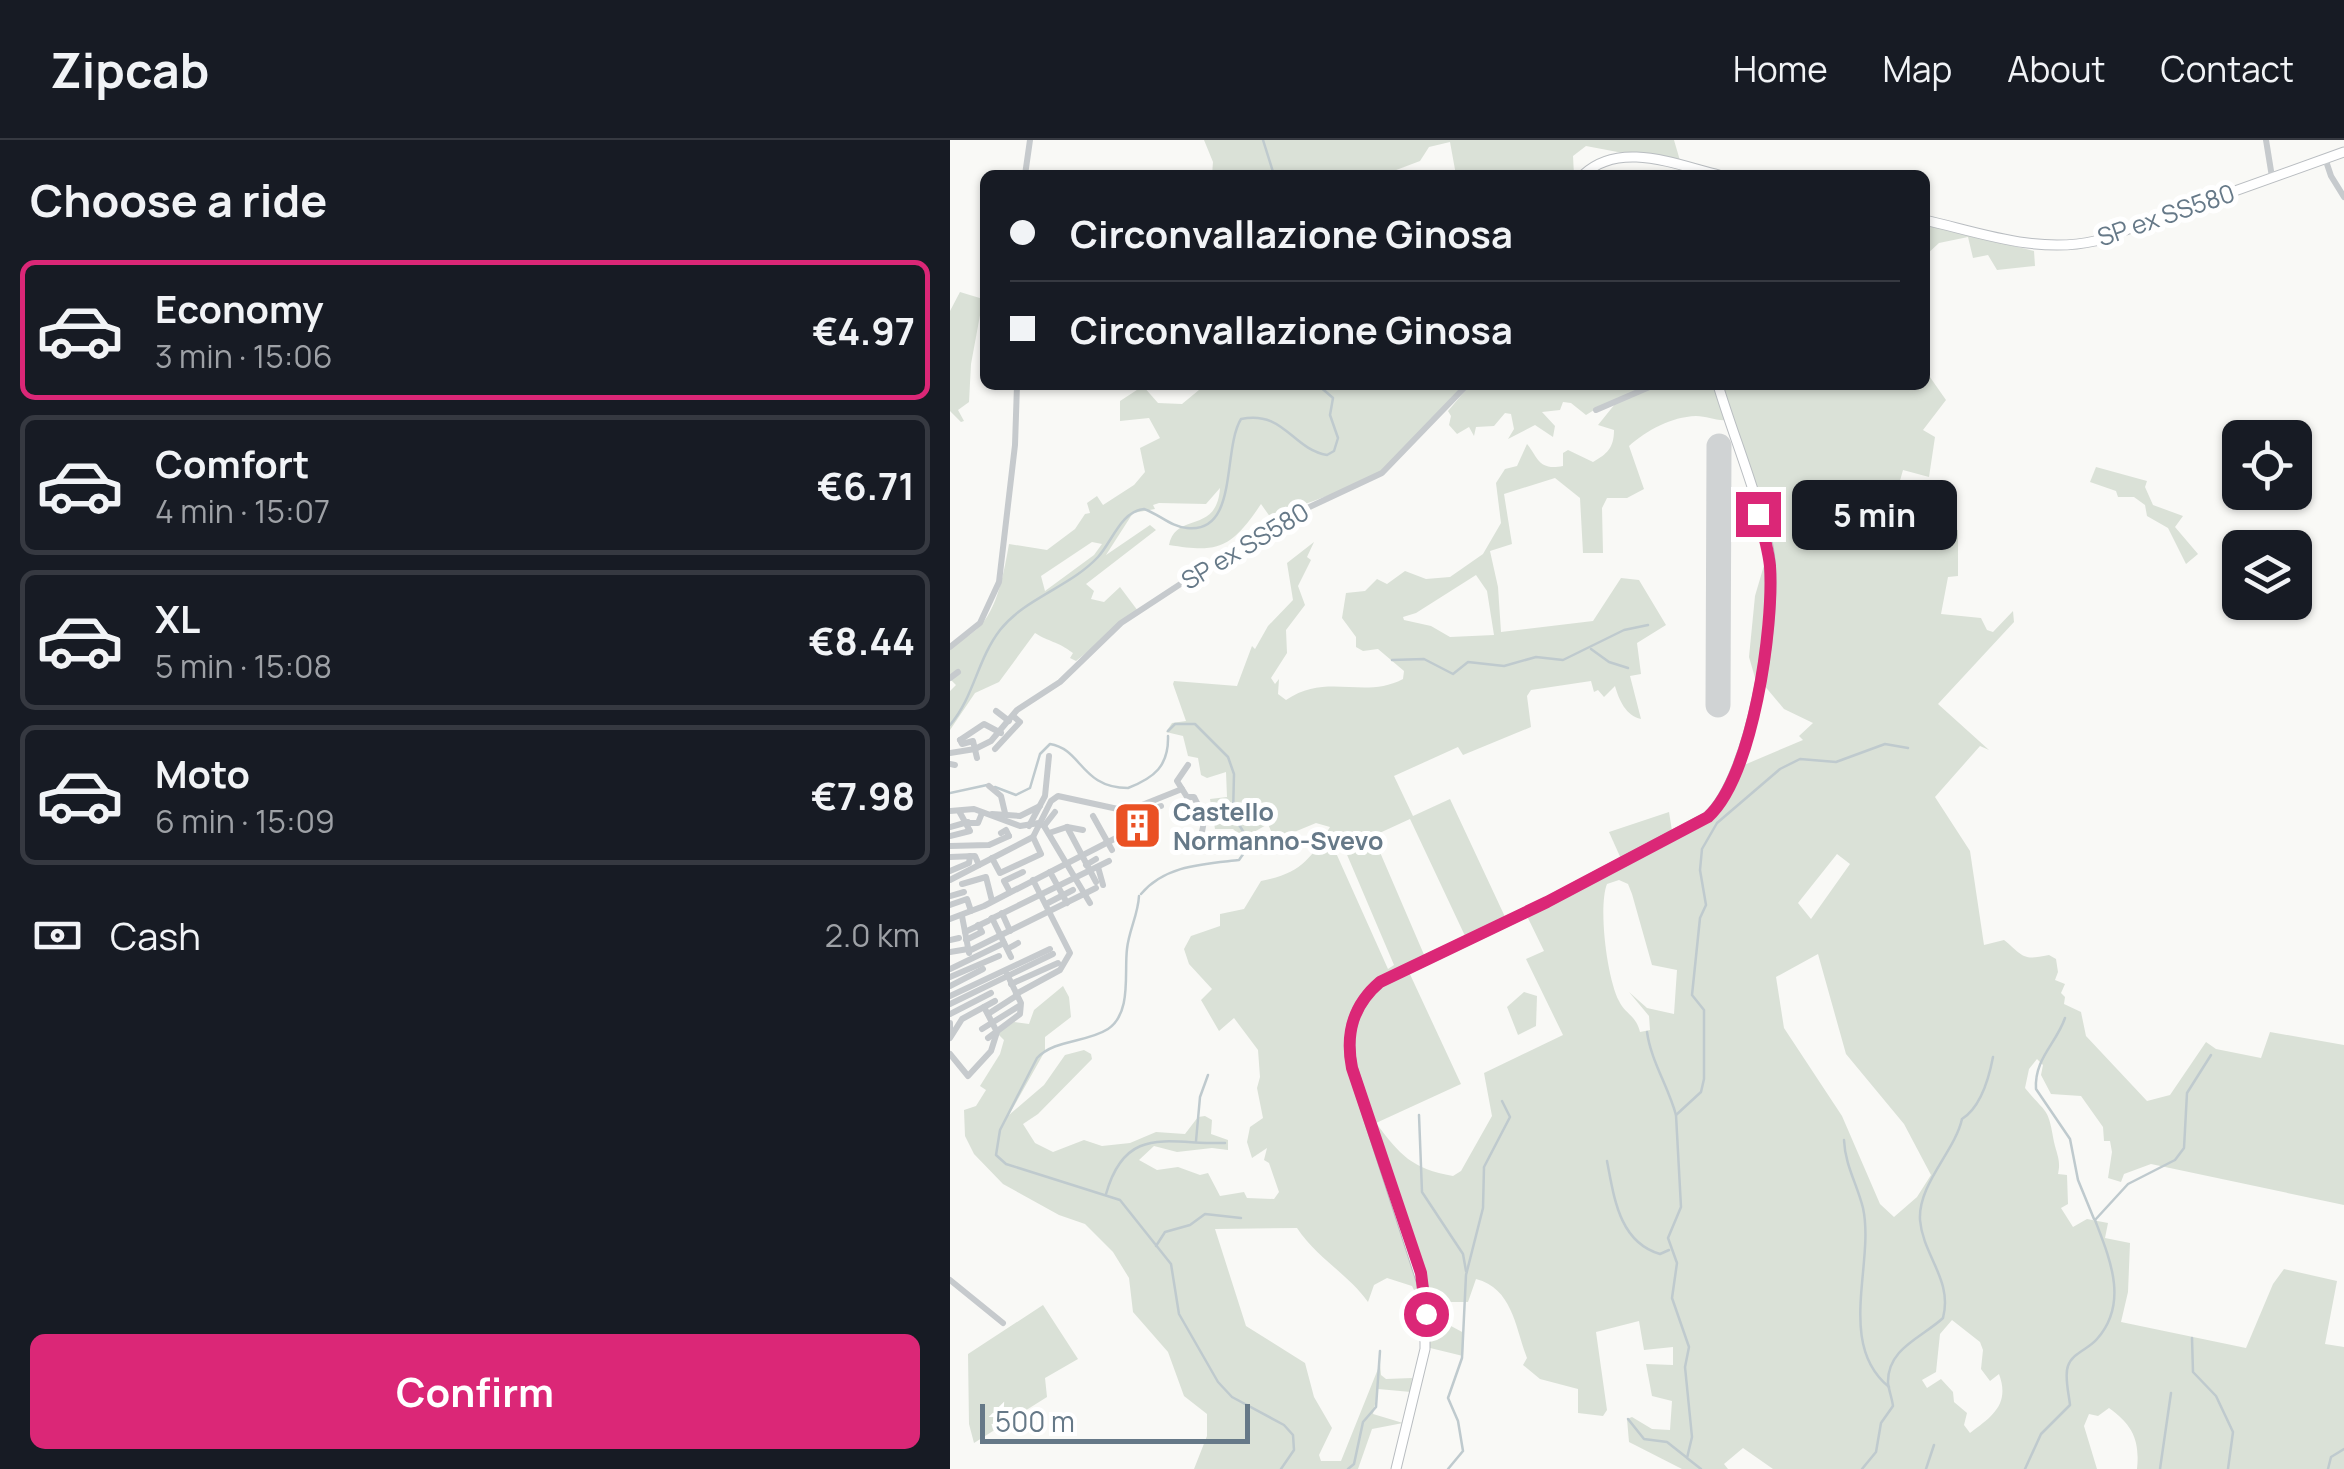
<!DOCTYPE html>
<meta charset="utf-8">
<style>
:root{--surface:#171b24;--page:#242831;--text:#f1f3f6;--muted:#9ea1a6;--line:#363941;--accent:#db2777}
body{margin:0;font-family:Manrope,sans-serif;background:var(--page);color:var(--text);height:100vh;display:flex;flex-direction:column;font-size:38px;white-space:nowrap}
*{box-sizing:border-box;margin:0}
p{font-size:32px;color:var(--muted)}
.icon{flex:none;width:55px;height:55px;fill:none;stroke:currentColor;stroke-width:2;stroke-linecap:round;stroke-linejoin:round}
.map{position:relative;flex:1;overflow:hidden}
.drawer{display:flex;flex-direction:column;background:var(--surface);width:950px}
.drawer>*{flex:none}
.hud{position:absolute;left:30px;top:30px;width:950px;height:220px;border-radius:15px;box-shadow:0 2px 8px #0004;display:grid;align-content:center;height:220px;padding:0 30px;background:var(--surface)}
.controls{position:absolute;left:1272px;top:280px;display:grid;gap:20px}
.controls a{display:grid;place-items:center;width:90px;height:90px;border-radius:15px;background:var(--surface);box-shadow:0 2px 8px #0004;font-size:50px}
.scale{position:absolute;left:30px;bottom:25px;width:270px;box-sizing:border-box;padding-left:10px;border:5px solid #667988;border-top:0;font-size:28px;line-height:35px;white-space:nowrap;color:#667988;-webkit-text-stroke:8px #fff;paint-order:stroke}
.end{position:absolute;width:45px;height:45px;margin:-22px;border:12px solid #db2777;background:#fff;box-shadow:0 0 0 5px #fff}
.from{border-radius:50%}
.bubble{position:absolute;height:70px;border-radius:15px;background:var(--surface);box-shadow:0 2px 8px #0004;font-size:32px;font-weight:700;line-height:70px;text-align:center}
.hud b{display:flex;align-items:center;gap:35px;height:95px;font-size:38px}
.hud b+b{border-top:2px solid var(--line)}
.hud i{width:25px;height:25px;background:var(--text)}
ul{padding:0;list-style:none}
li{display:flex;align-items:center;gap:30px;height:140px;margin:0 20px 15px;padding:0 10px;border:5px solid var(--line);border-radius:15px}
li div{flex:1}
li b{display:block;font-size:38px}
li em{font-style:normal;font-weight:700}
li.selected{border-color:var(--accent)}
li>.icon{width:90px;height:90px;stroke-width:1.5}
h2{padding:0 30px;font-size:45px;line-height:120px}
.pay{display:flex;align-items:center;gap:25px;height:110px;padding:0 30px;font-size:38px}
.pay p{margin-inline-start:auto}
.button{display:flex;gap:20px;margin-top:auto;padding:20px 30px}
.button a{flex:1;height:115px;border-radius:15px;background:var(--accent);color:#fff;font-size:40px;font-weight:700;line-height:115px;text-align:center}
header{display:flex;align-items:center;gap:60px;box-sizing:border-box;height:140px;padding:0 50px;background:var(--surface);border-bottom:2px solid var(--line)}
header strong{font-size:48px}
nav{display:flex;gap:55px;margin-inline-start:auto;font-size:35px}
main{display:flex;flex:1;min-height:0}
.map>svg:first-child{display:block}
.green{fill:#dae1d7;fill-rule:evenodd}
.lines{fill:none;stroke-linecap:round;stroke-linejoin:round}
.stream{stroke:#bfcace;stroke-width:2.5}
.runway{stroke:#d0d3d4;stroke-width:25}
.major-casing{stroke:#b9bdc1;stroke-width:11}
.minor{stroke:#c6cacd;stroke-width:6}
.major{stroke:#fff;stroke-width:9}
.route{stroke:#db2777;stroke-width:12}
.labels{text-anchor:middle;stroke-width:10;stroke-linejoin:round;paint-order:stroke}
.street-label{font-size:25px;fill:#667988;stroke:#fff}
.poi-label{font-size:25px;font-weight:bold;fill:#667988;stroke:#fff;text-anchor:start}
</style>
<header>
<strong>Zipcab</strong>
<nav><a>Home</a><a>Map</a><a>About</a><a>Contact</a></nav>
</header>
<main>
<section class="drawer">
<h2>Choose a ride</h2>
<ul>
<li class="selected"><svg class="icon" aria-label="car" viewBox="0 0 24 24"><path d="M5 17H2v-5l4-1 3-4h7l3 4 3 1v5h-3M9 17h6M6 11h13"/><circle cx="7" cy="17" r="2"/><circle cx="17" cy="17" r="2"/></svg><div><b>Economy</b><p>3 min · 15:06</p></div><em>€4.97</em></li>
<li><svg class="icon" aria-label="car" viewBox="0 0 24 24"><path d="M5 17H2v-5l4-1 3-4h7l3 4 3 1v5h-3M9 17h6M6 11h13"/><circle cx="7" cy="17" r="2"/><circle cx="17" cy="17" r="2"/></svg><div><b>Comfort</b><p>4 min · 15:07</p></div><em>€6.71</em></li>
<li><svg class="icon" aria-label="car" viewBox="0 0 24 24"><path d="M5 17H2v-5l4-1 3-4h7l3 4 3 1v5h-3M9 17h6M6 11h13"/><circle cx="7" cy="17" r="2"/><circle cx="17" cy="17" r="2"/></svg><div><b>XL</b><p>5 min · 15:08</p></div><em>€8.44</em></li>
<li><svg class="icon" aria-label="car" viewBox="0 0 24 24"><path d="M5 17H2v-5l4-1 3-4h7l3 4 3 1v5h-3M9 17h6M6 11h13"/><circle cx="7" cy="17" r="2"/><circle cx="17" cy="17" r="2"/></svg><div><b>Moto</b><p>6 min · 15:09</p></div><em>€7.98</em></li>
</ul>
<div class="pay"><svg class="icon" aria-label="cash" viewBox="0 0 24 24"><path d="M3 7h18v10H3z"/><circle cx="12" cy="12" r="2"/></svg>Cash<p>2.0 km</p></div>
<div class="button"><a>Confirm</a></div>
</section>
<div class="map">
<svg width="1394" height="1329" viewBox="0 0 1394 1329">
<rect width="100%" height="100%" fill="#f9f9f6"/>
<g class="green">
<polygon points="254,0 724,0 731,24 636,6 623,16 624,35 506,35 500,2 479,7 470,21 433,35 262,35 263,22"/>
<polygon points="975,84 1084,111 1085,126 1047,130 1038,115 1023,118 1018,97 989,103 975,116"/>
<polygon points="10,152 33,159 21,224 19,262 8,270 14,281 11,282 0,271 0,171"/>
<path d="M975 230 996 260 973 290 985 297 979 337 953 330 942 369 955 384 1008 390V436L998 437 991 474 1031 478 1037 490 1043 492 1063 471 1064 482 988 564 1039 610 1030 606 985 657 1020 711 1034 805 1054 800C1074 816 1071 821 1099 815L1106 819 1108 832 1105 840 1115 844 1111 853 1115 857 1114 864 1131 872 1136 896 1197 961 1220 955 1256 902 1266 909 1311 918 1320 892 1394 905V1065L1201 1024 1174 1034 1171 1042 1158 1038 1162 1012 1160 1001H1154L1153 987 1131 956 1101 954 1091 935 1093 925 1087 919 1079 929 1075 948C1097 975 1098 966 1104 1002 1107 1015 1111 1021 1108 1034L1117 1035 1118 1064 1111 1068 1123 1087 1137 1079 1158 1083 1155 1098 1180 1103 1178 1152 1171 1182 1296 1208 1323 1144 1334 1129 1387 1141 1375 1204 1394 1207V1329H1187C1190 1301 1183 1285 1159 1268L1148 1276 1139 1274 1134 1286 1147 1329H823L793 1308 774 1324 778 1329H732L679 1302 677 1279 682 1277 702 1289 720 1290 722 1261 702 1256 696 1224 723 1225V1207L694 1210 689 1181 646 1192 657 1270 653 1276 628 1273V1249L590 1239 573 1225 577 1218C565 1187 563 1149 526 1139L518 1162H497L501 1186 514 1193 513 1216 476 1207 478 1174 406 931C395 878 411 854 458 830L511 944 426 983C450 1015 462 1029 503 1036L511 1031 542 976 534 933 613 895 576 819 594 811 576 774 757 679 787 628 853 600 849 596 863 583 834 569 813 544 819 410 771 250C780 242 805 241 815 249L820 245H975ZM887 714 900 724 861 779 848 763ZM669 740 678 744 682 754 702 825 727 830 724 874 697 868 679 852 699 876 700 890 690 892C686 875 675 874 669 861 657 838 648 767 657 744ZM868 814 896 914 954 984 981 1035 967 1057 944 1077 930 1064 892 976 834 888 826 837ZM1002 1180 1030 1202 1033 1210 1031 1229 1040 1241 1049 1234C1060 1264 1043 1276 1020 1293L1014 1285 1017 1273 1004 1262 1003 1252 991 1239 977 1248 972 1240 986 1232 990 1194Z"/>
<path d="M255 245H513C488 274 463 311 431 332 399 354 355 358 323 381L311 364C281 409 268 413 219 405 226 371 267 395 270 348L256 364 209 363 203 365 205 369 183 373 156 415 200 385 206 390 136 444 144 451 141 459 154 462 170 447 188 471 126 521 120 518 123 513C107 501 99 502 85 493L49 542 25 553 0 590V551L6 545 0 539V509C8 501 18 497 27 489 48 470 54 431 59 404L97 410 125 389 135 374 140 373 137 363 147 356 153 365 184 345 195 332 190 308 210 298 199 278 170 281V261L193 246 208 263 232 264ZM142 402 152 404 144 415 95 451 91 436Z"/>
<path d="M520 245H766L777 280C765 281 757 276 746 276 721 277 697 290 679 306L694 349 677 358H657L652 368 653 413H633L630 358 605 338 554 354 562 404 540 411 548 447 551 492 643 481 671 438 689 440 716 485 687 503 691 534 680 536 691 579C676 576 669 560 665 546L654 557 648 550 644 552 641 541 581 550 577 556 581 587 513 615 508 607 444 636 463 676 500 659 556 779 516 798 460 679 423 696 475 817 416 853 397 912 473 1157 468 1158 462 1146 437 1138 424 1145 418 1162C398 1134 367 1118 347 1088L265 1089 296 1186 355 1223 364 1257 382 1288 369 1315 371 1321H391L430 1224 431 1235 436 1239 462 1238 461 1252 428 1249 423 1274 453 1283 422 1289 408 1329H244L257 1296V1274L234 1256 218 1212 183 1172 179 1138 163 1112 135 1084 109 1075 53 1044 24 1014 15 996 14 970 26 966 36 950 30 946 50 914 54 900 47 893 64 882 79 884 84 870 113 846 119 857 121 877 95 897V911L59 975 94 945 115 915 134 910 141 914 142 919 88 974 73 984 85 1003 103 1012 134 1000 152 1006 180 1003 206 992 235 994 248 977 255 976 262 980 261 994 278 1000V1010L262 1008 227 1012 204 1006 189 1020 207 1030 228 1027 250 1035 258 1033 270 1056 294 1052 297 1058 324 1059 329 1052 319 1023 314 1020 317 1008 302 1018 297 1002 300 987 313 978 307 948 310 937 308 910 284 878 269 891 251 860 262 849 239 824 234 809 241 796 270 786V774L294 769 311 741C351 733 360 720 380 687L366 683 325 700 318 684 304 692 299 704 283 689H265L260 659 277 657 276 632 257 638 251 635 248 618 238 616 233 596 216 592 222 583 236 581 223 544 224 541 287 546 302 506 305 509 318 486 343 460 337 423 364 402 357 417 361 420 348 446 355 465 336 490 337 513 321 538 325 544 329 539 328 554 336 560C378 532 413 560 453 539L454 531 428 509 413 511 406 507V497L392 478 396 453 415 451 427 439 437 444 455 431 476 439 500 437 533 414 551 383 546 343 555 329 567 326 577 304C588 317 588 331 613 326V313L618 310 643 322C657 314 664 308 664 290L648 285 665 264 649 267 636 275 621 263 613 262 610 270 592 272 605 286 603 297 585 285 558 299 564 289 561 274 555 273 544 286 526 287 524 296 519 287 507 294 499 285 501 276 498 271ZM526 435 537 451 544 495 500 497 481 486 454 480 453 477 466 473ZM395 710 444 825 438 829 386 713Z"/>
<polygon points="1146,327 1197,341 1195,347 1203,365 1233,376 1225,387 1248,414 1236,424 1218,388 1197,376 1195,365 1184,357 1168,357 1166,351 1140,342"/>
<polygon points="817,415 818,431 808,548 799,517 805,456"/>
<polygon points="719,672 722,691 672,721 659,692"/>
<polygon points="574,852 587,856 586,886 568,895 557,867"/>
<polygon points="93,1165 128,1219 95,1238 97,1257 24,1303 19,1284 18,1214"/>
</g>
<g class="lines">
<g class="stream">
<polyline points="313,0 324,35"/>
<polyline points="641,509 659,522 678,528"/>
<polyline points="442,520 474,519 503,534 518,522 554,526 586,517 613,520 674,490 698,485"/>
<path d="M0 585C24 557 27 520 50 490 75 458 120 447 148 417 162 402 171 371 194 369 209 374 221 387 237 388 289 394 272 310 291 279 334 270 342 309 377 315L384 311 388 298 380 275 383 258 368 245"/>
<path d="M45 647 66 655 80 648 90 614 100 604C132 609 131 648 178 648 204 638 219 626 218 596"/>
<polyline points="0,653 37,645"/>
<path d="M191 754C215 725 254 724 289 720L296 710V696L283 675 284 634 278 617 245 584H225L218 591"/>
<path d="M189 756C188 775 179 790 177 809 174 833 182 873 158 889 136 903 105 899 87 918L50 990 46 1015 56 1024 170 1060 221 1124 229 1174 268 1242 282 1257 334 1285 343 1295 344 1310 331 1329"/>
<path d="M1115 878C1106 904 1084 919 1086 949L1120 999 1128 1040 1144 1079"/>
<path d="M697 892C701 921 718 946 726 975"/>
<polyline points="469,975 472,1052 513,1114 516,1131"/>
<path d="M894 1000C895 1025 907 1044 913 1068 925 1123 886 1204 939 1247"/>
<polyline points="246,1001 250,957 258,935"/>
<path d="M657 1021C664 1057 669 1102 710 1114L719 1110"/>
<path d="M156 1054C176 983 220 1005 275 1003"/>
<polyline points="206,1106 215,1092 240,1085 255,1074 291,1078"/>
<polyline points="1242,1198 1243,1232 1266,1256 1283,1292 1278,1329"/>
<polyline points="678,1279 694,1299 717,1302 736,1317"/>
<polyline points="398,1329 404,1324 413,1282 426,1267 430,1211"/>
<polyline points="498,1329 513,1311 508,1281 498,1258 512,1218 516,1135 533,1068 534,1027 560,977 552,961"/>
<polyline points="751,1329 737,1318 742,1297 735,1227 739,1207 722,1158 727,1123 718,1098 731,1067 726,975 751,952 754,939 754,870 742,855 750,778 756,765 750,730 752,709 767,683 830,629 850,619 886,622 935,604 958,608"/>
<path d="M912 1329 926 1312 931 1283 943 1266C942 1258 939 1251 938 1243 937 1208 973 1197 993 1178 1003 1140 973 1116 970 1080 968 1044 1005 1011 1012 979 1031 967 1039 938 1043 917"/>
<polyline points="976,1329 984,1305"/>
<path d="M1075 1329 1091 1294 1120 1265C1119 1254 1114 1236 1118 1226 1122 1213 1139 1209 1147 1199 1179 1163 1160 1119 1145 1080L1178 1044 1225 1020 1234 1008 1237 953 1261 915"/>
<polyline points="1210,1329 1221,1253"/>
<polyline points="1378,1329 1381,1317 1394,1309"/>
</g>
<polyline class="runway" points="768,565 769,306"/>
<defs>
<g id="major">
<path d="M633 35C670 0 726 25 769 35"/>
<path d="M975 80C1031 93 1088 114 1145 101L1394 12"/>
<path d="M446 1329 475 1209V1153L402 927C395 893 403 865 430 842L597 762 757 677C803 636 830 466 818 406 807 352 784 298 768 245"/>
</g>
</defs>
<use href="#major" class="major-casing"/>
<g class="minor">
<polyline points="1316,0 1322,37"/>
<polyline points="1375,18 1381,36 1394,57"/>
<polyline points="75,35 80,0"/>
<polyline points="646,270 704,245"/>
<polyline points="0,507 30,483 49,442 65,305 67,245"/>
<polyline points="0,538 8,532"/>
<polyline points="46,571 59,581"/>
<polyline points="10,600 34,584 51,593"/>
<polyline points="10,600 12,604 23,601 27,618"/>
<polyline points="45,609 70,582 63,576"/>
<polyline points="0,613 25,609 41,601 67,570 110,542 171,483 319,386 432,333 517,245"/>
<polyline points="0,624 5,625"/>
<polyline points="238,625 227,641 237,657 238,672"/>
<polyline points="39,646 51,656 55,673"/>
<path d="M237 657H244C252 672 259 688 246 701"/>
<polyline points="180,670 188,674 211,666"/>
<polyline points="0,671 24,669 70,686 89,683"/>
<polyline points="42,674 70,676 90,666"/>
<polyline points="143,676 162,710"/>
<polyline points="19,683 28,683 32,673"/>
<polyline points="79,686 95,656 99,616"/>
<polyline points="94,686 140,763"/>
<polyline points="94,686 105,672"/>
<polyline points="0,687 18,682"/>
<polyline points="117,687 146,742"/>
<polyline points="51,693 56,690 59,696"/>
<polyline points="99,693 117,687 133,690"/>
<polyline points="0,696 20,691 9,671"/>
<polyline points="83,697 101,661 108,656 177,671 232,649"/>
<polyline points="0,706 39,705 59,696"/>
<polyline points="0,717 25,716 29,725"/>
<polyline points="42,718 50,733 91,714 83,697"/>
<polyline points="136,725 146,719"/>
<polyline points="148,727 153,745"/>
<polyline points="0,731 19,723 20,716"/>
<polyline points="100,732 117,763"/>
<polyline points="0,740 83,697"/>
<polyline points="12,744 36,737 42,761"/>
<polyline points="60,752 54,741 73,732"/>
<polyline points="0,756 14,752"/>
<polyline points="96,764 123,750"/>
<polyline points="0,765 17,759 21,771"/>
<polyline points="52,773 60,791"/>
<polyline points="12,776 19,813"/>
<polyline points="42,778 61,817"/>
<polyline points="0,779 34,766 168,697"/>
<polyline points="41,779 159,721"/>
<polyline points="15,792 38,781"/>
<polyline points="0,800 9,798"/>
<polyline points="16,800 32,792 28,785"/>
<polyline points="59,808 68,803"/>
<polyline points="19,811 146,748"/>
<polyline points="0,812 18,809"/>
<polyline points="0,829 54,803"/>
<polyline points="0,837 49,816"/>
<polyline points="61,844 108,823"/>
<polyline points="0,846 33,829"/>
<polyline points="66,854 110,830 120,813 83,740"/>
<polyline points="0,856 100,809"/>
<polyline points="0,864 103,814"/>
<polyline points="0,874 41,853"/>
<polyline points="38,874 66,856"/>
<polyline points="0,883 0,891"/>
<polyline points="32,889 69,866"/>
<polyline points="0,898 12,879 45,861"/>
<polyline points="38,898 70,874 71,863 57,834"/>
<polyline points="0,914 18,936 41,911 47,892 34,867"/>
<polyline points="0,1140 53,1183"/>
</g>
<use href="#major" class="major"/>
</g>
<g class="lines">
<path class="route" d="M476 1174 471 1133 402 928C395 893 403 865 430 842L597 762 758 677C803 636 824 487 820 426 818 408 813 391 808 374"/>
</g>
<defs>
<symbol id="building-square" viewBox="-11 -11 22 22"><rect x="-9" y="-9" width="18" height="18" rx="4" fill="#ea5124" stroke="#fff"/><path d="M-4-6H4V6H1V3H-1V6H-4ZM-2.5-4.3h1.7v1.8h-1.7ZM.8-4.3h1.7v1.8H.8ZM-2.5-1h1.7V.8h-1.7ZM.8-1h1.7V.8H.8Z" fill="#fff"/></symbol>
</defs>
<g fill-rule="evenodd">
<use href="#building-square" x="160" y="658" width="55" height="55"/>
</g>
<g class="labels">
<g class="street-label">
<text transform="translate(1216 75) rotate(-19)" y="9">SP ex SS580</text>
<text transform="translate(295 406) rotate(-31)" y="9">SP ex SS580</text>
</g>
<g class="poi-label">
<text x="223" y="681">Castello<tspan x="223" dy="29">Normanno-Svevo</tspan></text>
</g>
</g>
</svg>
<div class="controls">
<a><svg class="icon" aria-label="locate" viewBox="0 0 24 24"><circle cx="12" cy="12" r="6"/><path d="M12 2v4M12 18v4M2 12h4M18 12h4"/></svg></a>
<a><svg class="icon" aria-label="layers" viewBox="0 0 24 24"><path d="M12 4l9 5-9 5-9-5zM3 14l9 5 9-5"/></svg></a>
</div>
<div class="scale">500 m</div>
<i class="end from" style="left:476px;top:1174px"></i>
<i class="end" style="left:808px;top:374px"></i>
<div class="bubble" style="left:842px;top:340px;width:165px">5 min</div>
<div class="hud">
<b><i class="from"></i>Circonvallazione Ginosa</b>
<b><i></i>Circonvallazione Ginosa</b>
</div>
</div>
</main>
